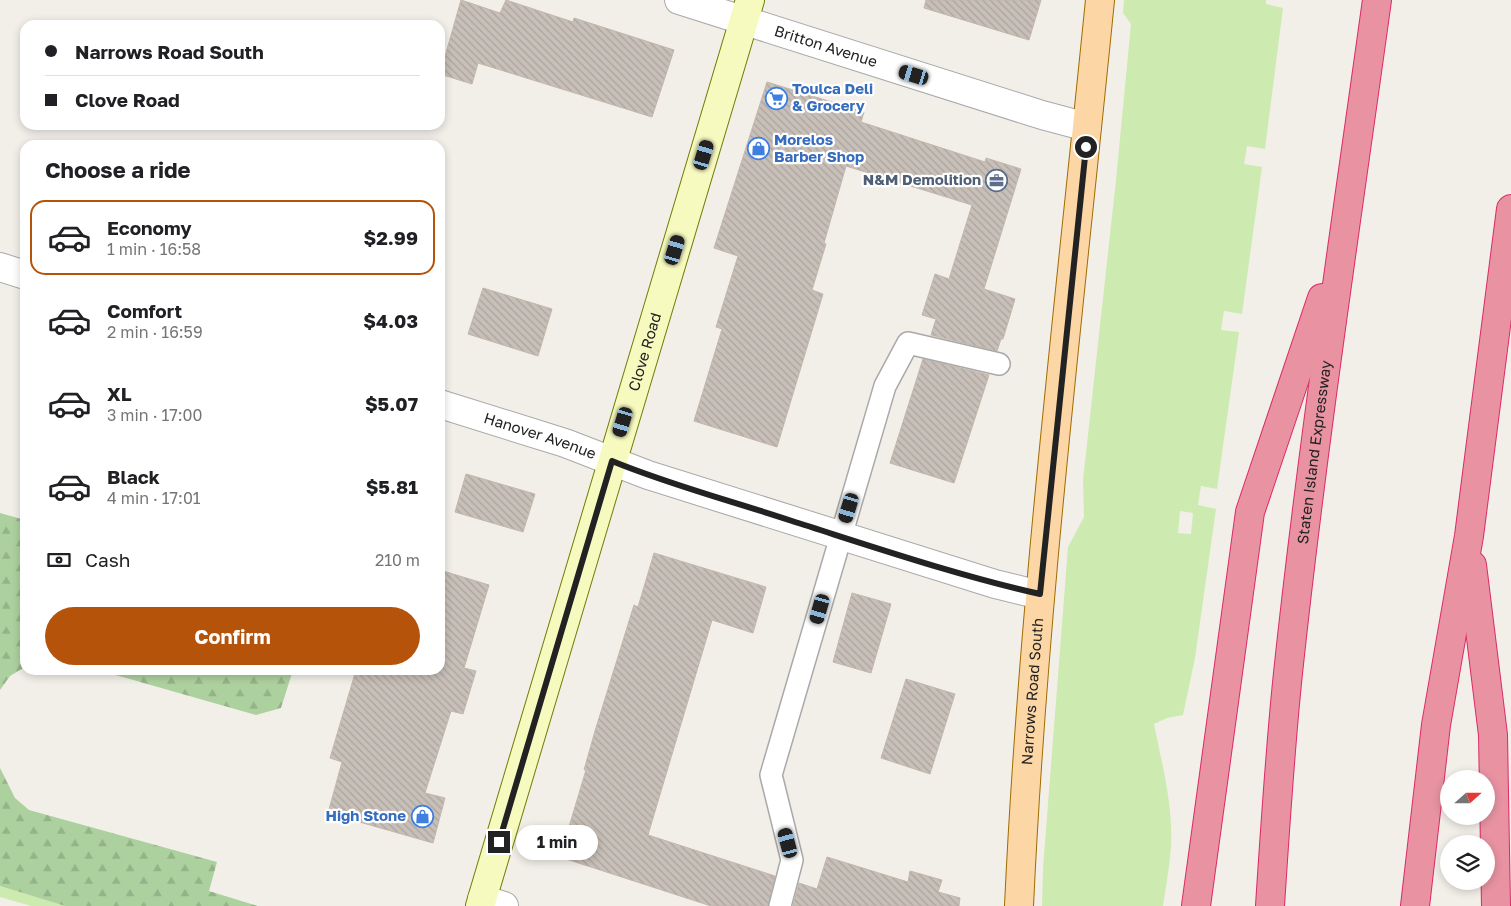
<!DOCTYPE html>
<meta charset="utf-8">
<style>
:root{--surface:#fff;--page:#f2f2f2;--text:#202124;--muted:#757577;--line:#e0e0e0;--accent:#b45309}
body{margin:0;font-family:"Golos Text",sans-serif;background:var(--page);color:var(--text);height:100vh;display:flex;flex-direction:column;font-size:19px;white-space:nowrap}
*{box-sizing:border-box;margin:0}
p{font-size:16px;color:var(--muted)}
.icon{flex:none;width:28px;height:28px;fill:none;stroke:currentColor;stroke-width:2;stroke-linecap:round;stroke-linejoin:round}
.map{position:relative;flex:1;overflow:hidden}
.sheet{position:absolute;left:20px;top:140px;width:425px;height:535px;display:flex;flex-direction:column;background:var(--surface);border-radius:15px;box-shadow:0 2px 8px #0003}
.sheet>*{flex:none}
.hud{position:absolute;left:20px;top:20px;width:425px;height:110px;border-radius:15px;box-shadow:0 2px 8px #0003;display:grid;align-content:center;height:110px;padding:0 25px;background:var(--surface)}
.needle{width:32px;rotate:69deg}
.fabs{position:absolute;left:1440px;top:770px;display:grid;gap:10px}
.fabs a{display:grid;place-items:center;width:55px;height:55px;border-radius:50%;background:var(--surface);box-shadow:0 2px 8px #0003;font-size:25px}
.end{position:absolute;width:22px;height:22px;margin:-11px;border:6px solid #222;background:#fff;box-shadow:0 0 0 2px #fff}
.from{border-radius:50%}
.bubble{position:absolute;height:35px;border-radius:18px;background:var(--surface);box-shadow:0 2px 8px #0003;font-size:16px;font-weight:700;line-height:35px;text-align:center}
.car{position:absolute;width:15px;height:30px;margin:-15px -8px;border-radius:6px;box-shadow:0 0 4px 1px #0007;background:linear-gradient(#222 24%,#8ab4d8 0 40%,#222 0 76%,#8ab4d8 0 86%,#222 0)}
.hud b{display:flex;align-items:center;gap:18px;height:48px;font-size:19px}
.hud b+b{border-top:1px solid var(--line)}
.hud i{width:12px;height:12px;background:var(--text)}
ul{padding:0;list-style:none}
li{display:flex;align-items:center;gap:15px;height:75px;margin:0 10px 8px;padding:0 15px;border:2px solid transparent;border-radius:15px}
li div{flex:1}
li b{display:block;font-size:19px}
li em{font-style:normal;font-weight:700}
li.active{border-color:var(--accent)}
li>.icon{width:45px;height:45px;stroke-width:1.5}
h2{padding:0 25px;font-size:22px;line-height:60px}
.pay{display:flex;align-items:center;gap:12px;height:55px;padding:0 25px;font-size:19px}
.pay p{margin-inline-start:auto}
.cta{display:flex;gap:10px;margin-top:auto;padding:10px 25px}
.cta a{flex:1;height:58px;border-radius:30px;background:var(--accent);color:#fff;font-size:20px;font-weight:700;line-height:58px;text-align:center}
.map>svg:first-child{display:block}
.grass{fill:#cdebb0;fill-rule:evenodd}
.forest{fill:url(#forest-firs)}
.building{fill:url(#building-back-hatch);stroke:#c4b6ab}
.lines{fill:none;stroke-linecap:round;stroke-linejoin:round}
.lane-casing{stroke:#a9a9a9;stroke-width:24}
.street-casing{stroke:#a9a9a9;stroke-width:30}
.secondary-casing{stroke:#707d05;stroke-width:30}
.primary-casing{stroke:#a06b00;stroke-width:30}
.highway-casing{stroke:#dc2a67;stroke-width:30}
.lane{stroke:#fff;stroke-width:21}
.street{stroke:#fff;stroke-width:28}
.secondary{stroke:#f7fabf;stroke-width:28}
.primary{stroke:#fcd6a4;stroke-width:28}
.highway{stroke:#e892a2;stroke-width:28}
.route{stroke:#222;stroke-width:6}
.labels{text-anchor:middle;stroke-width:4.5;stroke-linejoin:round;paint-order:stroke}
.street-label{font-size:15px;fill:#222;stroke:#fff}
.shop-label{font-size:15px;font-weight:bold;fill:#366cbe;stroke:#fff;text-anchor:start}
.service-label{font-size:15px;font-weight:bold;fill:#4e5e75;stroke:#fff;text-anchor:end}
</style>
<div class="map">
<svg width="1511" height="906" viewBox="0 0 1511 906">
<defs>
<pattern id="forest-firs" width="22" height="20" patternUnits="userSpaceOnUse" patternTransform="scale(1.25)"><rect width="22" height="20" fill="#add19e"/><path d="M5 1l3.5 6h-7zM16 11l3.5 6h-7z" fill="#95b388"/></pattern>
<pattern id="building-back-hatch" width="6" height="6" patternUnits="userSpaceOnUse" patternTransform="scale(1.25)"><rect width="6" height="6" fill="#c7bfb8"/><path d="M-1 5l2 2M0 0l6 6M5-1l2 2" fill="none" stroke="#aba49e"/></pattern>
</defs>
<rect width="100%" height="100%" fill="#f2efe9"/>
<g class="grass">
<path d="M1124 0H1266V4L1283 8 1265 149 1247 146 1244 164 1262 167 1242 314 1224 311 1221 330 1239 332 1217 489 1201 486 1198 505 1216 509 1195 658 1183 715 1167 718 1154 724C1162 764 1173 804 1171 845 1170 865 1166 886 1163 906H1042L1043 868 1068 547 1084 517 1083 480 1116 180 1131 24 1123 13ZM1180 511 1193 513 1191 534 1178 533Z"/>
<polygon points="0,886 65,906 31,906 0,897"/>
</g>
<g class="forest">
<polygon points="0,513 25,520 25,667 10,676 0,690"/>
<polygon points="98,670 293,670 281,708 256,715"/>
<polygon points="0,768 15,798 29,810 217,862 209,891 258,906 65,906 0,886"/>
</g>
<g class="building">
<polygon points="461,0 500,13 506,0 573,22 574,18 674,50 652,117 478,63 472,84 440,74"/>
<polygon points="926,0 1041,0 1029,40 924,8"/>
<polygon points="767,82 864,112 861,122 985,162 986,158 1021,169 984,289 1015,299 1003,339 1001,339 997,351 931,335 936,319 922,315 935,274 949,279 972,205 846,166 824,243 826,244 812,290 823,294 777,447 694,421 722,329 716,327 738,256 714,248"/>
<polygon points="483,288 552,309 538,356 468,334"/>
<polygon points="923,359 989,375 954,483 890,463"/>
<polygon points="466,474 535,494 523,532 455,512"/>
<polygon points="654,553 766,587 753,633 712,620 648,835 775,876 768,906 711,906 560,857 586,770 584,770 595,731 634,605 638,607"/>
<polygon points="440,570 489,585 464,668 476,671 463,714 451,711 425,793 445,798 433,843 328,813 342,762 330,758 356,670 440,670"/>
<polygon points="852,593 891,604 871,673 833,662"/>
<polygon points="906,679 955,694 930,774 881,758"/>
<polygon points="827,857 908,882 910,871 942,880 938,892 960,898 959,906 793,906 799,883 817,889"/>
</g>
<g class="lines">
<defs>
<polyline id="lane" points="780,906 792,860 771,775 885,386 908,343 999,364"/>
<g id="street">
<path id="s1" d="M679 0 1042 115 1087 127"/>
<polyline points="0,267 25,275"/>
<path id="s2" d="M440 404 565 443 648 475 995 584 1040 595"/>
<polyline points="482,899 504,906"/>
</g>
<g id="secondary">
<path id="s3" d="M480 906 750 0"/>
</g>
<g id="primary">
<path id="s4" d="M1019 906C1033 603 1070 302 1100 0"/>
</g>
<g id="highway">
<polyline points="1472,565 1493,735 1496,906"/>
<polyline points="1196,906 1250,512 1322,298"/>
<path id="s5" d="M1270 906C1275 828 1280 750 1288 673 1312 448 1346 224 1377 0"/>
<polyline points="1415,906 1436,725 1469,536 1511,209"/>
</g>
</defs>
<use href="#lane" class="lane-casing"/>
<use href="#street" class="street-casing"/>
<use href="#secondary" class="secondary-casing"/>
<use href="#primary" class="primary-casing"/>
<use href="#highway" class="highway-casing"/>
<use href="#lane" class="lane"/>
<use href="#street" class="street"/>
<use href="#secondary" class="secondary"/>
<use href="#primary" class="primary"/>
<use href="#highway" class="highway"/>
</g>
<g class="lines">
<path class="route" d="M499 842 612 461C670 485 732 501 792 521 874 547 956 575 1040 594L1086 147"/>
</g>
<defs>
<symbol id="supermarket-ring" viewBox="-11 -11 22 22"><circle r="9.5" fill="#fff" stroke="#3f7fe0" stroke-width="1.5"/><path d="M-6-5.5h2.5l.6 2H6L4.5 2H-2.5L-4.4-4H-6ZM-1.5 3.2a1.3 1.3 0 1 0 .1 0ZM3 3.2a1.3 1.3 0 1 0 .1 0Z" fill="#3f7fe0"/></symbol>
<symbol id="shop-ring" viewBox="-11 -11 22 22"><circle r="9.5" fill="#fff" stroke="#3f7fe0" stroke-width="1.5"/><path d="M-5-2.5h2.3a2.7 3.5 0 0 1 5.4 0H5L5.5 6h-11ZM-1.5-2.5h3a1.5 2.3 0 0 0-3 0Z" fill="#3f7fe0"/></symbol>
<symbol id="office-ring" viewBox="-11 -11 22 22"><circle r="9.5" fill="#fff" stroke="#5c6f8a" stroke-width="1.5"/><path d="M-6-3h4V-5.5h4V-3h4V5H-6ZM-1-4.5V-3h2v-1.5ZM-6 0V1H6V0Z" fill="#5c6f8a"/></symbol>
</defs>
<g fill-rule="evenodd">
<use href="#supermarket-ring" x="764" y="86" width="25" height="25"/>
<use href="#shop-ring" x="746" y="136" width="25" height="25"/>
<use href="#office-ring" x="984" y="168" width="25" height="25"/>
<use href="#shop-ring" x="410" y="804" width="25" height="25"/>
</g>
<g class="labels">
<g class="street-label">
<text dy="5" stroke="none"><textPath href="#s1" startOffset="154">Britton Avenue</textPath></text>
<text dy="5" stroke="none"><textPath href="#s3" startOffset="578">Clove Road</textPath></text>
<text dy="5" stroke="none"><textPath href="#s2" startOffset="105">Hanover Avenue</textPath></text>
<text dy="5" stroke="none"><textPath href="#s5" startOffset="456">Staten Island Expressway</textPath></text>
<text dy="5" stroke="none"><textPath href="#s4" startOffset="215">Narrows Road South</textPath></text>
</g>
<g class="shop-label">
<text x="792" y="94">Toulca Deli<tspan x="792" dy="17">&amp; Grocery</tspan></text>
<text x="774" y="145">Morelos<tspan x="774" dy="17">Barber Shop</tspan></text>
<text x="406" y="821" text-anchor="end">High Stone</text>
</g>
<g class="service-label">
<text x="981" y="185">N&amp;M Demolition</text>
</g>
</g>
</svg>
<div class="fabs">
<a><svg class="needle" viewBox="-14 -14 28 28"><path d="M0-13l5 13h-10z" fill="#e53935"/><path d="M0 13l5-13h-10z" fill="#757577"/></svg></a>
<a><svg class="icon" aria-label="layers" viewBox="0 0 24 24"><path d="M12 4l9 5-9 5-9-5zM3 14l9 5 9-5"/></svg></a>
</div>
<i class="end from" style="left:1086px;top:147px"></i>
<i class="end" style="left:499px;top:842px"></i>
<div class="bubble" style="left:516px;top:825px;width:82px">1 min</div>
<i class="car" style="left:914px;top:75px;rotate:287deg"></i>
<i class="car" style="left:704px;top:155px;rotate:17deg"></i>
<i class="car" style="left:675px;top:250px;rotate:17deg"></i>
<i class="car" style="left:623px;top:422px;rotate:197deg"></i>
<i class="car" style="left:849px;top:508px;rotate:197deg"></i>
<i class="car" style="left:820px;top:609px;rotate:196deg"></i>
<i class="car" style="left:788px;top:843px;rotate:345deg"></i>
<div class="hud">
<b><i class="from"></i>Narrows Road South</b>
<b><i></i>Clove Road</b>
</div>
<section class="sheet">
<h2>Choose a ride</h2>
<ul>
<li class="active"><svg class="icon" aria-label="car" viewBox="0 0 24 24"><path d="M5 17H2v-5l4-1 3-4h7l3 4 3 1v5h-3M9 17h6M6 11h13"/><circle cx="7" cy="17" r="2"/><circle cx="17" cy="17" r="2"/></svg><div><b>Economy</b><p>1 min · 16:58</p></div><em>$2.99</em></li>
<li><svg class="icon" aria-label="car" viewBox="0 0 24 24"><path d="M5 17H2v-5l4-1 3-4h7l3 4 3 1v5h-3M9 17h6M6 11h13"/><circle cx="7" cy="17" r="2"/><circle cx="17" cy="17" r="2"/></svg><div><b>Comfort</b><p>2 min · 16:59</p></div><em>$4.03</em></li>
<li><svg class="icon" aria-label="car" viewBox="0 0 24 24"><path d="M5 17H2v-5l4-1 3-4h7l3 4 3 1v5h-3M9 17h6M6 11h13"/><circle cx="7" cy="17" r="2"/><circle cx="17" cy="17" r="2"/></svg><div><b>XL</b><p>3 min · 17:00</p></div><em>$5.07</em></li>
<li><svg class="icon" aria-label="car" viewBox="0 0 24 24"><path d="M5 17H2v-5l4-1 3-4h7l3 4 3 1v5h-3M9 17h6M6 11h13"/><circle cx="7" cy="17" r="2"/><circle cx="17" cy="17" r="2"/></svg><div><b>Black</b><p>4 min · 17:01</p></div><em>$5.81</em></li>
</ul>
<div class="pay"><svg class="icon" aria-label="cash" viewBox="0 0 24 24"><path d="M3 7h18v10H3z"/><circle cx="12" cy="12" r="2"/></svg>Cash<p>210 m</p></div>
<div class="cta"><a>Confirm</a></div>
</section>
</div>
